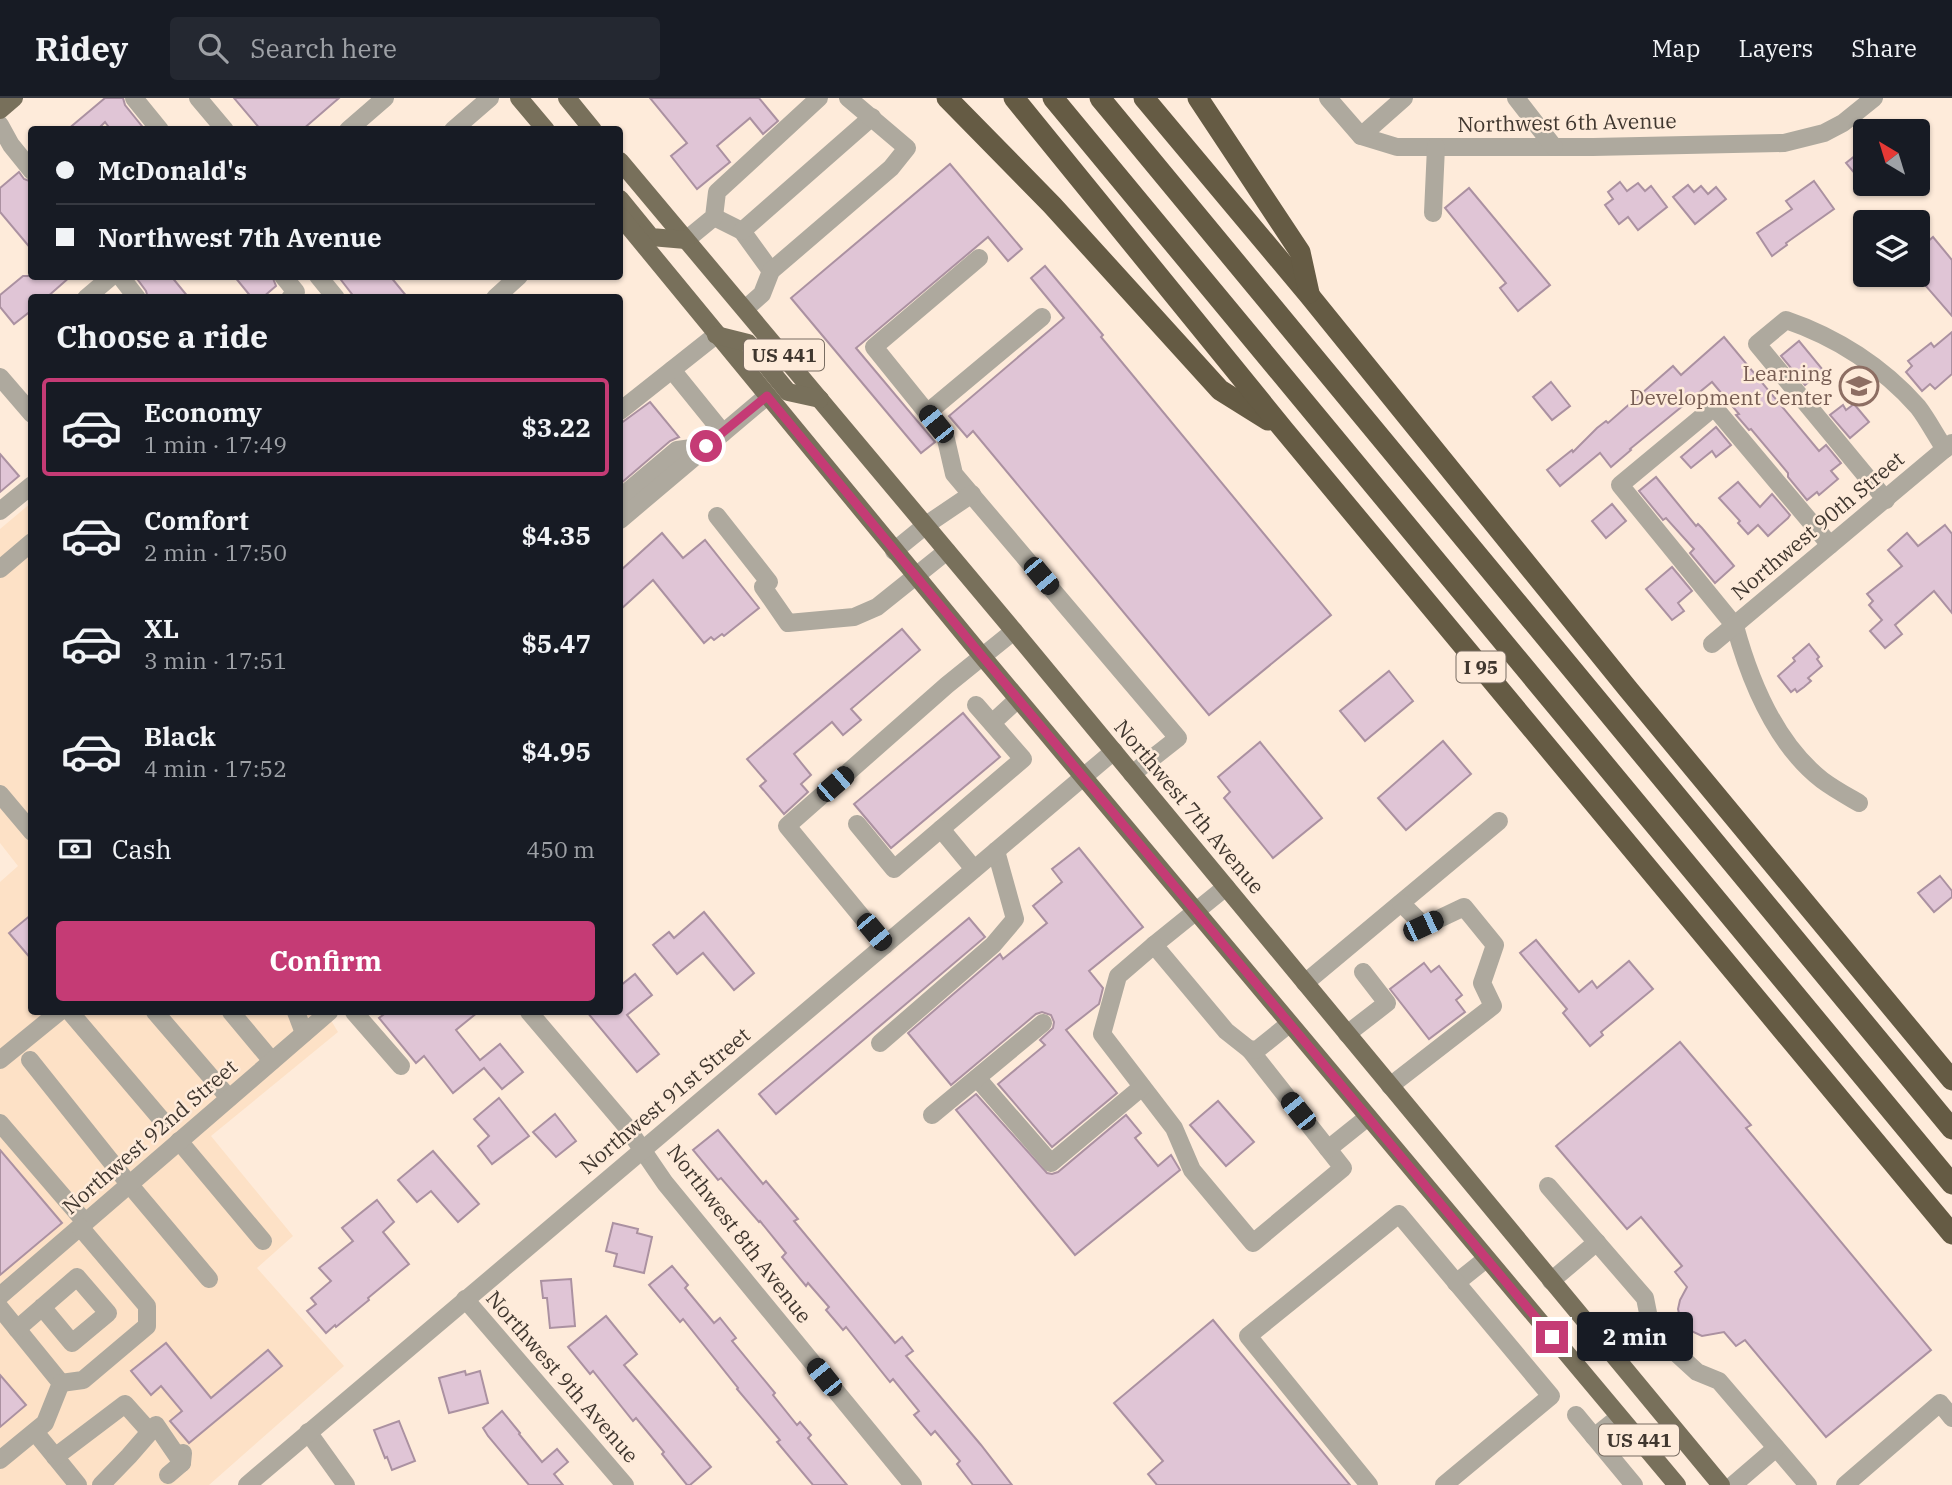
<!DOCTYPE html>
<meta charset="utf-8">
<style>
:root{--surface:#171b24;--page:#242831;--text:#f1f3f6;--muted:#9ea1a6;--line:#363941;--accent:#c53b75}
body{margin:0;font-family:"IBM Plex Serif",serif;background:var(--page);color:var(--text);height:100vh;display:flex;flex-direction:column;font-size:26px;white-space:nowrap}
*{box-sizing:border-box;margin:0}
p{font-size:23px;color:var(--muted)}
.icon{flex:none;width:38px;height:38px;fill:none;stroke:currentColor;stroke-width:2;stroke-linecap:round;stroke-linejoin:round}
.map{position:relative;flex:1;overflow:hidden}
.panel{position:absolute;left:28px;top:196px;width:595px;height:721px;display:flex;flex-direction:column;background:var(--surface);border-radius:7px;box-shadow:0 2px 5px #0004}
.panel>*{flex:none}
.hud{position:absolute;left:28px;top:28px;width:595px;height:154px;border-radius:7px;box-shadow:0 2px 5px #0004;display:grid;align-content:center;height:154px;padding:0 28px;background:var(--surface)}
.needle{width:46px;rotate:322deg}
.buttons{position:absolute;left:1853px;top:21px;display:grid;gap:14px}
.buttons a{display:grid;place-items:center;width:77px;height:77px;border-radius:7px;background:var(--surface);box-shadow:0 2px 5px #0004;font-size:35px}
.end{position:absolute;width:32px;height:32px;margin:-16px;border:9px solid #c53b75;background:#fff;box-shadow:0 0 0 4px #fff}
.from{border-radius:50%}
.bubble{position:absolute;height:49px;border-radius:7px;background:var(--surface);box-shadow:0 2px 5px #0004;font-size:23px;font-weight:700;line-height:49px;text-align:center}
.car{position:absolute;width:21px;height:42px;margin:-21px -10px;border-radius:9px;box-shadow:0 0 5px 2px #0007;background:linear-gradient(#222 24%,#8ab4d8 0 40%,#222 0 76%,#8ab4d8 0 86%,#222 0)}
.hud b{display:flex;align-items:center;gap:24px;height:66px;font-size:26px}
.hud b+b{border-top:2px solid var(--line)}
.hud i{width:18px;height:18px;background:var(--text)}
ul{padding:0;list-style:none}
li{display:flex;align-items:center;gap:21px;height:98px;margin:0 14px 10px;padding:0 14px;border:4px solid transparent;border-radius:7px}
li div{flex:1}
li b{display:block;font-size:26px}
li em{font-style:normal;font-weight:700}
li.selected{border-color:var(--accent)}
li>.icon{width:63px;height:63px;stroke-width:1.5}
h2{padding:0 28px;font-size:32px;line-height:84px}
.pay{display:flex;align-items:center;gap:18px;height:77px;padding:0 28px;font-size:26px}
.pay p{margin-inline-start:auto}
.cta{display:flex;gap:14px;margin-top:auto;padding:14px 28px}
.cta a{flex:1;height:80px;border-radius:7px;background:var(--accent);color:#fff;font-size:28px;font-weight:700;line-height:80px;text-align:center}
header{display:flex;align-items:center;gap:42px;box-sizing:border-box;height:98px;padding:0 35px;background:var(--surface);border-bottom:2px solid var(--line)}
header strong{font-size:33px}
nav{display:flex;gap:38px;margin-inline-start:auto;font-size:24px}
.search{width:490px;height:63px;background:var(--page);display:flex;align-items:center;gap:18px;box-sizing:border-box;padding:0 24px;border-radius:7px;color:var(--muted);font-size:26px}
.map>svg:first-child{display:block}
.built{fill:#fde1c6}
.building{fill:#e0c5d6;stroke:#ab91a1;stroke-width:2}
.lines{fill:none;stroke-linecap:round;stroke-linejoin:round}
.minor{stroke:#aea99e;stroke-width:18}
.major{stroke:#78705b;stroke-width:18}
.highway{stroke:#655b44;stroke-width:21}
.route{stroke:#c53b75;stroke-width:9}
.labels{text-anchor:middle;stroke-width:5;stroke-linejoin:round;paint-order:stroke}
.shield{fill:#feebda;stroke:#796d62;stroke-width:2}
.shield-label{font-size:19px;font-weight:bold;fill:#40372f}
.street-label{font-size:21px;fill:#40372f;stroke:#feebda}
.education-label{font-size:21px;fill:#785e54;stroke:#feebda;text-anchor:end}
</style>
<header>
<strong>Ridey</strong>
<div class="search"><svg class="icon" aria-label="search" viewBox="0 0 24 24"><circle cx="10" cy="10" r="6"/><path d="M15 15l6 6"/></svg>Search here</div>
<nav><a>Map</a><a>Layers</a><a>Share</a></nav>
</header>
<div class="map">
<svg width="1952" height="1387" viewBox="0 0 1952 1387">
<rect width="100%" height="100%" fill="#feebda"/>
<polygon class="built" points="31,405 32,914 326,914 338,934 211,1038 293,1138 257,1170 344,1268 209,1387 0,1387 0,784 18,768 0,745 0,431"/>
<g class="building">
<polygon points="105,0 123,0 125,7 145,32 111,32 105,24 97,32 67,32"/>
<polygon points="234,0 339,0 302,32 261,32"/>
<polygon points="650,0 759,0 778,23 763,36 750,20 717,48 730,64 697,91 671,58 687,45"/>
<polygon points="1866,49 1866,89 1846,65"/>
<polygon points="950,66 1022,151 1008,163 988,139 856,250 935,344 921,355 791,200"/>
<polygon points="19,74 24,81 32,84 32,152 0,114 0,90"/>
<polygon points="1814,83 1834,111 1786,145 1787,147 1772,158 1757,135 1792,111 1786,103"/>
<polygon points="1620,84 1627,93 1638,85 1645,93 1651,88 1667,109 1638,132 1628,119 1619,126 1605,107 1613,101 1608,94"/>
<polygon points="1688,87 1694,94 1701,88 1708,96 1716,89 1726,101 1695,126 1673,99"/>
<polygon points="1469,90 1550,187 1518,213 1500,190 1506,185 1445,110"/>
<polygon points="1933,139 1952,162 1952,218 1918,179 1918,152"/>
<polygon points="1045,168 1103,237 1101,239 1331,517 1209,617 973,333 967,339 949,318 1064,220 1031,180"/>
<polygon points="23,178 71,178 46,200 32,200 32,212 14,226 0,209 0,197"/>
<polygon points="135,178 171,178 189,200 148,200 146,193"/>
<polygon points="234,178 272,178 276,188 262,200 252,200"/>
<polygon points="338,178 390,178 408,200 355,200"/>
<polygon points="1952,234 1952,276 1935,291 1930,286 1922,293 1906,274 1912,268 1908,263 1931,245 1934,249"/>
<polygon points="1724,239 1819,353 1826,347 1841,365 1831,373 1838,381 1819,397 1817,394 1807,402 1788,379 1788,375 1751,331 1749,332 1736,317 1739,316 1712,284 1630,351 1631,352 1611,369 1600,355 1560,388 1547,372 1572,352 1573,354 1597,330 1606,323 1608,325 1673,268 1681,277"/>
<polygon points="1799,243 1823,272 1805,287 1781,258"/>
<polygon points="1551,284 1570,308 1552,322 1533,299"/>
<polygon points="650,304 679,339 670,343 620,386 620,326"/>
<polygon points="1854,306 1869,324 1850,340 1830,317 1843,307 1846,312"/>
<polygon points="1716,329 1731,347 1716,359 1712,353 1691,370 1681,359"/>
<polygon points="0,356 19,378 0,394"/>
<polygon points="1656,379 1696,428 1698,426 1702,430 1734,468 1715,485 1690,455 1694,451 1666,420 1663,422 1639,393"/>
<polygon points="1738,384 1760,409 1772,396 1790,417 1788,420 1768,438 1758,427 1748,436 1738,425 1740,423 1719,400"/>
<polygon points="1612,406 1626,423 1606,440 1592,423"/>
<polygon points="1945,427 1952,436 1952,515 1934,493 1895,527 1902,536 1885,550 1870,533 1882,522 1869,507 1873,503 1867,496 1902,468 1888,452 1907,435 1918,448"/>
<polygon points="662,435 683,460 705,442 759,510 724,538 722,536 714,542 711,539 704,545 653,482 620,512 620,473"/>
<polygon points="1672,469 1692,493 1678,505 1684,513 1672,522 1646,491"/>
<polygon points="902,531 920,552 851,611 861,622 843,637 832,624 794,656 811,677 801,686 808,694 784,716 760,688 766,683 747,661"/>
<polygon points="1809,546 1819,559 1817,561 1822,568 1808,580 1811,583 1804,589 1797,594 1795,591 1791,594 1778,578 1795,563 1793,560"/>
<polygon points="1389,573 1413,603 1365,643 1340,613"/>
<polygon points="963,615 1000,659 891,750 854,706"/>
<polygon points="1443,643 1471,676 1406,732 1378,700"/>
<polygon points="1260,644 1322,720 1273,760 1224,700 1230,694 1218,679"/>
<polygon points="1079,750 1143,829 1089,873 1103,890 1099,906 1066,932 1117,995 1052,1049 998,986 1045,947 1040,942 1053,930 1054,924 1051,917 1042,914 1036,916 951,987 908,935 1000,856 1003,861 1047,825 1033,808 1062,784 1052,771"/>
<polygon points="1940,778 1952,793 1952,799 1934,814 1918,795"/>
<polygon points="704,814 754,875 734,892 703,855 677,876 653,847 669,834 674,840"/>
<polygon points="32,816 32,862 9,835"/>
<polygon points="969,820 985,839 776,1016 759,996"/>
<polygon points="1536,842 1579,894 1592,883 1597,890 1629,863 1653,891 1601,934 1603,937 1590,948 1563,915 1567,911 1520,855"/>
<polygon points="1424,865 1431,874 1439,868 1462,897 1456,902 1465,914 1429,941 1390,891"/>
<polygon points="635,876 652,897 627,917 659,956 637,974 587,914 620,914 620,888"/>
<polygon points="387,914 478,914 456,932 480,962 500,946 523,974 502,991 484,970 453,995 424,958 416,965 379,920"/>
<polygon points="1680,944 1751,1027 1746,1030 1931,1252 1826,1339 1745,1242 1736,1248 1724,1234 1702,1238 1687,1231 1680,1220 1678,1211 1680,1202 1687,1189 1675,1174 1682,1168 1641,1119 1627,1131 1556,1048"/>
<polygon points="976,996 1047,1075 1052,1076 1058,1074 1126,1017 1141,1035 1135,1040 1158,1068 1171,1057 1180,1072 1075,1157 956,1012"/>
<polygon points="499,1000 529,1038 492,1066 478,1048 489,1038 474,1021"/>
<polygon points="1218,1003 1254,1044 1226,1068 1190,1027"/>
<polygon points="555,1016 576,1043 556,1059 533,1034"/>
<polygon points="718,1032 763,1086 766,1083 798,1121 794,1123 895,1245 902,1239 913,1253 906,1258 981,1347 1012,1387 973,1387 957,1366 960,1363 935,1333 931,1337 914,1317 919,1313 893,1281 890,1284 846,1229 843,1232 826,1212 829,1209 808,1185 806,1188 782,1159 786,1155 760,1123 759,1124 721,1080 718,1082 693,1052"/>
<polygon points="0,1052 62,1125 0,1177"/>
<polygon points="433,1053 479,1106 458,1124 431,1093 417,1104 398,1082"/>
<polygon points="377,1102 394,1124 383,1134 409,1166 368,1200 369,1202 336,1229 335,1227 326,1235 307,1213 316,1206 311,1200 331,1183 319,1170 353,1143 342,1130"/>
<polygon points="613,1125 638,1131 637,1135 652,1139 644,1175 614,1168 617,1156 606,1153"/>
<polygon points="672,1168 688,1187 685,1190 714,1225 720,1220 736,1240 732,1243 775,1295 773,1297 797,1327 800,1324 811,1337 808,1340 847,1387 813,1387 777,1344 780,1342 737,1291 738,1290 683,1221 680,1224 649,1187"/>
<polygon points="571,1181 575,1228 550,1230 547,1200 543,1200 541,1183"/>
<polygon points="606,1218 637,1256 624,1267 711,1369 690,1387 687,1387 662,1356 664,1354 636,1320 633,1323 593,1273 590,1276 568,1249"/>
<polygon points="1213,1222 1350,1387 1157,1387 1148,1376 1163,1363 1114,1305"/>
<polygon points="166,1245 211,1300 268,1252 282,1268 189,1345 170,1323 182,1313 161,1288 151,1297 131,1273"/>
<polygon points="465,1273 466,1277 480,1273 488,1305 449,1315 439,1280"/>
<polygon points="0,1277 26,1307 0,1329"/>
<polygon points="502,1313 520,1335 519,1336 542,1364 557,1351 568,1364 554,1376 563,1387 529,1387 488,1338 483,1330"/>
<polygon points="399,1323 415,1363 392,1372 387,1359 385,1360 374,1332"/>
</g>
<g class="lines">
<g class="minor">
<polyline points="134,0 160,32"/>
<polyline points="198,0 225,32"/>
<polyline points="1328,0 1361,38 1397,49 1593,49 1784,45 1824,35 1843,25 1874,0"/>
<polyline points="1516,0 1554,49"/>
<polyline points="0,27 11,47 32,73"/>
<polyline points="348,32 385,0"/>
<polyline points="453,32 490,0"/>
<polyline points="1361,38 1404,0"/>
<polyline points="1433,115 1436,49"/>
<polyline points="714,119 742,133 771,173"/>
<polyline points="742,133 872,19"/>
<polyline points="686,142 714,119 717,94 819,0"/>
<polyline points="979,160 874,249 945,337 954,376 1178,640 1132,676"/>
<polyline points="120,178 137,200"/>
<polyline points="283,178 296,194 290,200"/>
<polyline points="318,178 336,200"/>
<polyline points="86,200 112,178"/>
<polyline points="495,200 519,178"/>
<polyline points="745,211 762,196 771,173 891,70 907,50 848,0"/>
<polyline points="672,272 723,335"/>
<polyline points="0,279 32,316"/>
<polyline points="620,313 716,237"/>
<polyline points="927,315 1042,219"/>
<polyline points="620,400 677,352 707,348"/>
<path d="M1886 402 1757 246 1786 222C1836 239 1883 269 1918 309 1928 322 1936 338 1945 351"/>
<polyline points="0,413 32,387"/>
<polyline points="717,418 769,484 763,489 788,525 854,519 877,509 947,453"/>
<polyline points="620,422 767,298"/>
<path d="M1830 447 1714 309 1620 387 1735 528C1750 583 1776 646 1822 682 1834 691 1847 698 1859 705"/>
<polyline points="894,453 926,427 972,396"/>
<polyline points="0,471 32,444"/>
<polyline points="1712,546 1952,345"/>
<polyline points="992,625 1018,601"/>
<polyline points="0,696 32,734"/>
<polyline points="857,726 894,771 1023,661 976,607"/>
<polyline points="941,731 974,771"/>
<polyline points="1226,789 1154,847 1118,878 1102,936 1174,1030 1192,1072 1253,1145 1343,1070 1250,952"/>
<polyline points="885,847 787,728 947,587 1014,533"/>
<polyline points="1154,847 1226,933 1250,952 1258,951 1289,926"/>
<polyline points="1305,885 1499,723"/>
<polyline points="70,914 161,1021"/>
<polyline points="155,914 229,1000"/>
<polyline points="231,914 272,963"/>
<polyline points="296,914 304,935"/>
<polyline points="354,914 401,968"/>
<polyline points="529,914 626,1028 665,1085 913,1387"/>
<polyline points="1347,936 1387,905 1363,874"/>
<polyline points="880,945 993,847 1015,821 996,753"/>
<polyline points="0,962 59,914"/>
<polyline points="30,962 129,1086 209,1181"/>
<polyline points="977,980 1051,1065 1142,989"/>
<polyline points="1390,988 1493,908 1482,885 1495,847 1464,809 1424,828 1401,805"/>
<polyline points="932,1017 1043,925"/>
<polyline points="0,1025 85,1124"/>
<polyline points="179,1043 263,1143"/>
<polyline points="1328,1051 1368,1019"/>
<polyline points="1548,1088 1645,1200 1649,1220 1662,1242 1697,1274 1719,1283 1808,1387"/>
<polyline points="1551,1183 1597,1144"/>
<polyline points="1456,1185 1486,1161"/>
<polyline points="0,1198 329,914"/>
<polyline points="465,1201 625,1387"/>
<polyline points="0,1210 61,1285 45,1325 0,1362"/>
<polyline points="17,1231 77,1179 108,1215 72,1245 42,1209"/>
<polyline points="61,1285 83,1282 147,1228 147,1208 80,1129"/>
<polyline points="1576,1317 1634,1387"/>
<polyline points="35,1334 78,1387"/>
<polyline points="308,1334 346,1387"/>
<polyline points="1594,1339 1619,1319"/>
<polyline points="55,1359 125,1306 150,1334"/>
<polyline points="168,1377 182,1365 183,1355"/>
<polyline points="101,1387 129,1358 156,1327 182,1365"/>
<polyline points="247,1387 1114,653"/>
<polyline points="1369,1387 1248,1238 1399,1116 1551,1298 1444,1387"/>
<polyline points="1733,1387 1776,1350"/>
<polyline points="1845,1387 1940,1305 1952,1320"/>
</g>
<g class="major">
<polyline points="519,0 546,32"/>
<polyline points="567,0 593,32"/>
<polyline points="0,12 14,0"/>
<polyline points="620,63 1014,533 1721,1387"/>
<polyline points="620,101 651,139 686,142"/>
<polyline points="620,118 982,558 1677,1387"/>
<polyline points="716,237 748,245 788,294 820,301"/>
</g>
<g class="highway">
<polyline points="947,0 1052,107 1220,292 1268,322"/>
<polyline points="1014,0 1284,332 1952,1136"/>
<polyline points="1053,0 1952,1086"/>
<polyline points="1100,0 1952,1031"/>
<polyline points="1144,0 1309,197 1628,591 1952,982"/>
<polyline points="1198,0 1300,154 1309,195"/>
</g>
</g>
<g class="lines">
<polyline class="route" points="706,348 767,298 982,558 1552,1239"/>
</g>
<defs>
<symbol id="school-ring" viewBox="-11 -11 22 22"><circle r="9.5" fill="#feebda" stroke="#8d6e63" stroke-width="1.5"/><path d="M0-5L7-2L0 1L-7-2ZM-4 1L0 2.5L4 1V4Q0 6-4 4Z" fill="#8d6e63"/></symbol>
</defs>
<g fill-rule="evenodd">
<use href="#school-ring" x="1837" y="266" width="44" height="44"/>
</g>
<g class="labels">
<g class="shield">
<rect x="744" y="241.5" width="80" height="31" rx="5"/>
<rect x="1456.5" y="553.5" width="49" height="31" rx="5"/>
<rect x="1599" y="1326.5" width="80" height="31" rx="5"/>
</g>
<g class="shield-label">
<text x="784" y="264">US 441</text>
<text x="1481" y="576">I 95</text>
<text x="1639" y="1349">US 441</text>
</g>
<g class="street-label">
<text transform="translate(1567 25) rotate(-1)" y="7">Northwest 6th Avenue</text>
<text transform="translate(1818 428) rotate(-40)" y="7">Northwest 90th Street</text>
<text transform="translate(1189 709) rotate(50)" y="7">Northwest 7th Avenue</text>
<text transform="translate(665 1003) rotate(-40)" y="7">Northwest 91st Street</text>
<text transform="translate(150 1039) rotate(-41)" y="7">Northwest 92nd Street</text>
<text transform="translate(739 1136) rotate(52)" y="7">Northwest 8th Avenue</text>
<text transform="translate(562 1279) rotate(49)" y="7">Northwest 9th Avenue</text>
</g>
<g class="education-label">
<text x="1832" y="283">Learning<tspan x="1832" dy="24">Development Center</tspan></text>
</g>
</g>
</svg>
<div class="buttons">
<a><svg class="needle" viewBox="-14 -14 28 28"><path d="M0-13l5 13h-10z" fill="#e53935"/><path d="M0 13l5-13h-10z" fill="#9ea1a6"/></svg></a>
<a><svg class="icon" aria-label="layers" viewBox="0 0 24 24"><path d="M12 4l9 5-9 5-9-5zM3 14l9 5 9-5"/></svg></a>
</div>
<i class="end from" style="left:706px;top:348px"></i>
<i class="end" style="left:1552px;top:1239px"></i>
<div class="bubble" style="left:1577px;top:1214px;width:116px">2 min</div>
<i class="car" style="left:936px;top:326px;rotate:321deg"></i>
<i class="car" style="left:1041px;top:478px;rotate:140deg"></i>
<i class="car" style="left:835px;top:686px;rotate:49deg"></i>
<i class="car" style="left:1423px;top:828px;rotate:65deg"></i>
<i class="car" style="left:874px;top:834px;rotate:140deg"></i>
<i class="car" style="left:1298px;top:1013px;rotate:321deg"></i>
<i class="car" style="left:824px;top:1279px;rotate:321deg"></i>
<div class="hud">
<b><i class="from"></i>McDonald's</b>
<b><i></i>Northwest 7th Avenue</b>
</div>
<section class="panel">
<h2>Choose a ride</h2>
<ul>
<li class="selected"><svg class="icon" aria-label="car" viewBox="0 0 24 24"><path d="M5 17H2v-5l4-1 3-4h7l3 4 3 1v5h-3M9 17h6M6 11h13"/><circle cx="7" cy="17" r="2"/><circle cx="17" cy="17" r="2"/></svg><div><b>Economy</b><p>1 min · 17:49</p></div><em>$3.22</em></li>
<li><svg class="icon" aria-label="car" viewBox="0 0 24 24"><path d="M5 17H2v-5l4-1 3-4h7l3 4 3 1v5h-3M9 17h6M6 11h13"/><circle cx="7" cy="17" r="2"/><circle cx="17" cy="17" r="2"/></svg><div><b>Comfort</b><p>2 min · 17:50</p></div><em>$4.35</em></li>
<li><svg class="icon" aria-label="car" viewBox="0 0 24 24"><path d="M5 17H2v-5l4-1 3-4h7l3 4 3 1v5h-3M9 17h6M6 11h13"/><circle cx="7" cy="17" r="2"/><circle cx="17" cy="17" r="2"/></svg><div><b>XL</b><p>3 min · 17:51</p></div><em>$5.47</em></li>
<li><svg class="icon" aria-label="car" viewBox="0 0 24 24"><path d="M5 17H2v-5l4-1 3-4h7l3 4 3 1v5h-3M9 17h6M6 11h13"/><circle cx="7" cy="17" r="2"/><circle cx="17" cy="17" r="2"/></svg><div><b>Black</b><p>4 min · 17:52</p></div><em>$4.95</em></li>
</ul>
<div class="pay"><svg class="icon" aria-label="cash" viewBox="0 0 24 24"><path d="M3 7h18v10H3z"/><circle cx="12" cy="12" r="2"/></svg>Cash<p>450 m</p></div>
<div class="cta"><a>Confirm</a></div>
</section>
</div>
